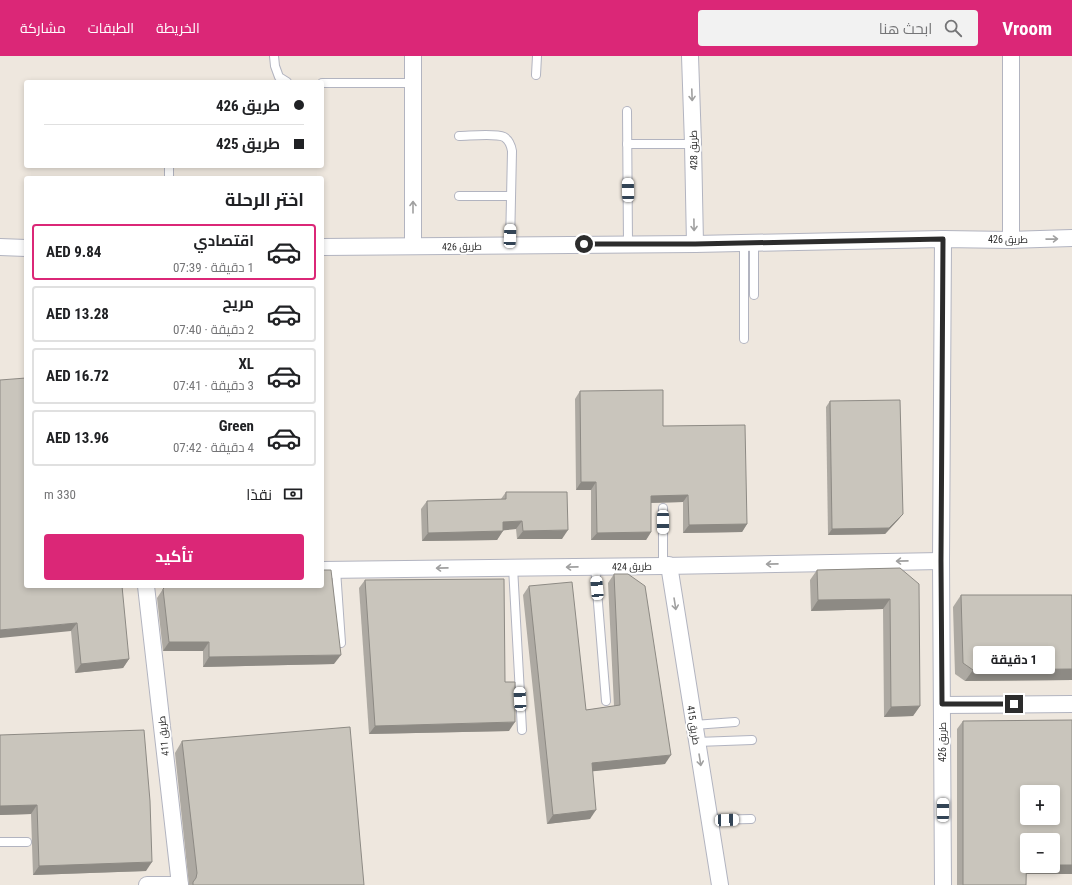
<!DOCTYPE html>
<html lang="ar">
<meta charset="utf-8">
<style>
:root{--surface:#fff;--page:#f2f2f2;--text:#202124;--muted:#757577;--line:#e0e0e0;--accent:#db2777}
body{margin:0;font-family:"Roboto Condensed",Cairo,sans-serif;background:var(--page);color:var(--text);direction:rtl;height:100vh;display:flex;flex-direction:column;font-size:15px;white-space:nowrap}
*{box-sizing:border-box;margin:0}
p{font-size:13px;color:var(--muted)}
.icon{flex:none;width:22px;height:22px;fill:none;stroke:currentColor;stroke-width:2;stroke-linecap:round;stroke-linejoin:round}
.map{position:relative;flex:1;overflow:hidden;direction:ltr}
.drawer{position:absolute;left:24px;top:120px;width:300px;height:412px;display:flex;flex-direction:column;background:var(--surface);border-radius:4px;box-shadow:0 2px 6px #0003;direction:rtl}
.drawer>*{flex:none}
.banner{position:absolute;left:24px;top:24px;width:300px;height:88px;border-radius:4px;box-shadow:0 2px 6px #0003;direction:rtl;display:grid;align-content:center;height:88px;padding:0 20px;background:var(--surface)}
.tools{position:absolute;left:1020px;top:729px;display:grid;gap:8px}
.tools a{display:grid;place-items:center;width:40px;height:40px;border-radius:4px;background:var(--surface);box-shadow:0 2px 6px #0003;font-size:20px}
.end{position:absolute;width:18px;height:18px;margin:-9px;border:5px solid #2c2c2c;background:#fff;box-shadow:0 0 0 2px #fff}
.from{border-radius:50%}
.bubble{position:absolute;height:28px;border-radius:4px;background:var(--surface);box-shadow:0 2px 6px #0003;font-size:13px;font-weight:700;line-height:28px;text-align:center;direction:rtl}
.car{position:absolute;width:12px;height:24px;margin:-12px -6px;border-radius:5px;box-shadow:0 0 3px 1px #0007;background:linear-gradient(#fff 24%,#345 0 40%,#fff 0 76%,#345 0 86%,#fff 0)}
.banner b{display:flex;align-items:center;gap:14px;height:38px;font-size:15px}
.banner b+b{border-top:1px solid var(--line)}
.banner i{width:10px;height:10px;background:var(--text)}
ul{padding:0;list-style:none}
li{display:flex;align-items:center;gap:12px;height:56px;margin:0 8px 6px;padding:0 12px;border:2px solid var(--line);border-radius:4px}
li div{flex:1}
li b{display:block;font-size:15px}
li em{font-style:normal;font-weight:700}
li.current{border-color:var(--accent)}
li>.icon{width:36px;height:36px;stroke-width:1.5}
h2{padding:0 20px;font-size:18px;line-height:48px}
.pay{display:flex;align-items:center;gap:10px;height:44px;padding:0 20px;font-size:15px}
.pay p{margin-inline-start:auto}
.primary-button{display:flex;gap:8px;margin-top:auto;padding:8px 20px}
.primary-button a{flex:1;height:46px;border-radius:4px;background:var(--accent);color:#fff;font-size:16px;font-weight:700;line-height:46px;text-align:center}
header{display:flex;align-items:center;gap:24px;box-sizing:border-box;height:56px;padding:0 20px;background:var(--accent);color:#fff}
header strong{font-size:19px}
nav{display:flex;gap:22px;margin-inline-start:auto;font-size:14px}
.search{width:280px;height:36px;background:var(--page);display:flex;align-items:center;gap:10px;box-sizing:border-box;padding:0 14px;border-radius:4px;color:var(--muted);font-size:15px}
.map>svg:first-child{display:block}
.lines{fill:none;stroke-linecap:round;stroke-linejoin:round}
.service-casing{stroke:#b2b4c0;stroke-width:10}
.minor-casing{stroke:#b2b4c0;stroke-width:18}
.service{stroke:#fff;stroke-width:8}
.minor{stroke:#fff;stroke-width:16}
.wall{fill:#ada9a2}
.shaded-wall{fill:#8d8a84}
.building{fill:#c9c5bc;stroke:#8d8a84;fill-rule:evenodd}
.oneway{stroke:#a0a0a0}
.route{stroke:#2c2c2c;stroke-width:5}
.labels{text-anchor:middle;stroke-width:4;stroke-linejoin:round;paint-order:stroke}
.street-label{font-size:10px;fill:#2c2c2c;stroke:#fff}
</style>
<header>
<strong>Vroom</strong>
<div class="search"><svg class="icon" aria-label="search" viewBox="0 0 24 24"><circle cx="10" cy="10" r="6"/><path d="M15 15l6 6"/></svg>ابحث هنا</div>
<nav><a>الخريطة</a><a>الطبقات</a><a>مشاركة</a></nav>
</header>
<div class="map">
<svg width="1072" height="829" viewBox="0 0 1072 829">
<rect width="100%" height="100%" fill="#eee7de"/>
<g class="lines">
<defs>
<g id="service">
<polyline points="274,0 275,10 279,21 287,26"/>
<polyline points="536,19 537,0"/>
<polyline points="322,27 412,27"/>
<polyline points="627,55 628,188"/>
<path d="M459 80C469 80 495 77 504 81 509 84 511 89 512 95L510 189"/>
<polyline points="627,88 693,88"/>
<polyline points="169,110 169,122"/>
<polyline points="459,140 511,140"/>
<polyline points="744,186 744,283"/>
<polyline points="754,186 754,239"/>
<polyline points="663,452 663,510"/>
<polyline points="595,510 606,645"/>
<polyline points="513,511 522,674"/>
<polyline points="336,514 341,587"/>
<polyline points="694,669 735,666"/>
<polyline points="697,686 752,684"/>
<polyline points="710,764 751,763"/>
<polyline points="0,786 27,786"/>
</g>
<g id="minor">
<polyline points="413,0 413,190"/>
<polyline points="690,0 693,88 695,188"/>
<polyline points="1011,0 1011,184"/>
<polyline points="943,183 941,505 943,829"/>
<polyline points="0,191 26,192"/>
<polyline points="322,191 695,188 943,183 1011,184 1072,182"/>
<polyline points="669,509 720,829"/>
<polyline points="322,514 663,510 941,505"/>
<polyline points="146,530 180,829"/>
<polyline points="942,649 1072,648"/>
<polyline points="147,829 180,829"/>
</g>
</defs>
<use href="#service" class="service-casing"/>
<use href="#minor" class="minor-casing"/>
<use href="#service" class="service"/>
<use href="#minor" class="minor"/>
</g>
<g class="wall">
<polygon points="580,335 663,370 747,468 742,476 683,477 683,446 651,447 651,476 646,484 591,484 591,434 576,434 575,343"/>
<polygon points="830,345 903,458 898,464 885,478 828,479 826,351"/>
<polygon points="506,436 562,483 517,483 516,473 503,474 497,484 422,485 421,453 427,445 501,443"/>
<polygon points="900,512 920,650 913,660 884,661 883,553 811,555 810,524 817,514"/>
<polygon points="614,518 665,708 592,715 590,763 547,768 523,539 529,530 586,654 614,650 608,527"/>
<polygon points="365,524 505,626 509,675 369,678 359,532"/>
<polygon points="26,530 129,603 123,612 75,617 71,575"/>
<polygon points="163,533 334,608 203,611 203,595 163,595 157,542"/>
<polygon points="961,539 1072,539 1072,624 965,625 955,618 953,551"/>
<polygon points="1072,664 1072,818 1026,818 1026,829 957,829 957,673 963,665"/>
<polygon points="0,679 146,815 33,819 31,758 0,759"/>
<polygon points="182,685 364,829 189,829 175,697"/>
</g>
<g class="shaded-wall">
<polygon points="581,426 596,426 591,434 576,434"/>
<polygon points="688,439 683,446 646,447 651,440"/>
<polygon points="903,458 898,464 885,478 828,479 832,473"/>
<polygon points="522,465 516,473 497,475 503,466"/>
<polygon points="747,468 742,476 683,477 689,469"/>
<polygon points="568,474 562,483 517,483 523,475"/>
<polygon points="503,475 497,484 422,485 428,477"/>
<polygon points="651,476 646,484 591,484 597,477"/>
<polygon points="890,543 883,553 811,555 818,544"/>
<polygon points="77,567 71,575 0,582 0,574"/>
<polygon points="169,586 209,586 203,595 163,595"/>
<polygon points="341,599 334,608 203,611 209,601"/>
<polygon points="129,603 123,612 75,617 81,608"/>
<polygon points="1072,613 1072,624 965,625 973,614"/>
<polygon points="920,650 913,660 884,661 891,651"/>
<polygon points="515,666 509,675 369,678 375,670"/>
<polygon points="671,699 665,708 586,716 592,707"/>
<polygon points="37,749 31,758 0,759 0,750"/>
<polygon points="596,754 590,763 547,768 553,759"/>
<polygon points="152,806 146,815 33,819 39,810"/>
<polygon points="1026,809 1027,809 1027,810 1053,810 1053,809 1072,809 1072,818 1020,818"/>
</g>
<g class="building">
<polygon points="26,322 26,530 122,530 129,603 81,608 77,567 0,574 0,324"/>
<polygon points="663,334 663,370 745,369 747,468 689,469 688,439 651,440 651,476 597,477 596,426 581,426 580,335"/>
<polygon points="900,344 903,458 889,472 832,473 830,345"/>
<polygon points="506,436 567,436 568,474 523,475 522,465 503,466 503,475 428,477 427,445 506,443"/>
<polygon points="900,512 919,528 920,650 891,651 890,543 818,544 817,514"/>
<polygon points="322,514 331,514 341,599 209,601 209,586 169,586 163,533 166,530 322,530"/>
<polygon points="614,518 628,518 645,530 671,699 592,707 596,754 553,759 529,530 572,526 586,654 620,649"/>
<polygon points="504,523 505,626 515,626 515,666 375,670 365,524"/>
<polygon points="961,539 1072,539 1072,613 973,614 963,607"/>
<path d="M1072 664V809H1053V784H1027L1026 829H963V665ZM1027 736H1053V762H1027Z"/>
<polygon points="350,671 364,829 193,829 193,826 196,822 197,817 182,685"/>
<polygon points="144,674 150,745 152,806 39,810 37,749 0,750 0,679"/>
</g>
<defs><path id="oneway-shaft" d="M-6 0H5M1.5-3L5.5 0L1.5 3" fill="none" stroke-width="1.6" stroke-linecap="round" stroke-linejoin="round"/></defs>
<g class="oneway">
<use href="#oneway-shaft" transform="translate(692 39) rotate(88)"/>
<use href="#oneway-shaft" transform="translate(413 151) rotate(-90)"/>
<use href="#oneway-shaft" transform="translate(694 169) rotate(89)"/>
<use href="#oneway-shaft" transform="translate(1052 183) rotate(-1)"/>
<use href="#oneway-shaft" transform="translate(902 505) rotate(179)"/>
<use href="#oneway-shaft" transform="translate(772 508) rotate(179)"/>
<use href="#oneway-shaft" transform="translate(572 511) rotate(179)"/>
<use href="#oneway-shaft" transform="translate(442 512) rotate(179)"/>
<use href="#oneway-shaft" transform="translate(675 548) rotate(81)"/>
<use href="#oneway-shaft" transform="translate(700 704) rotate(81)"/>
</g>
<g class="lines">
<polyline class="route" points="584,188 695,188 943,183 941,505 942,648 1014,648"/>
</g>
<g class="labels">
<g class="street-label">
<text transform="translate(693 94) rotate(-91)" y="4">طريق 428</text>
<text x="1008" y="187">طريق 426</text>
<text transform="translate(462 190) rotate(-1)" y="4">طريق 426</text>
<text transform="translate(632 510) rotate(-1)" y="4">طريق 424</text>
<text transform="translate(694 669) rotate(81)" y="4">طريق 415</text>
<text transform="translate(163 680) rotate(-96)" y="4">طريق 411</text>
<text transform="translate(942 686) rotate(-90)" y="4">طريق 426</text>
</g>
</g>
</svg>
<div class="tools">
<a>+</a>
<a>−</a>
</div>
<i class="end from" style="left:584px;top:188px"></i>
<i class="end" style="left:1014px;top:648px"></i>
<div class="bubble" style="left:973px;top:590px;width:82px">1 دقيقة</div>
<i class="car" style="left:628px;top:134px;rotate:359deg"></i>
<i class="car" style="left:510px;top:180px;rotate:2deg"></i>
<i class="car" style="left:663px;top:466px;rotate:180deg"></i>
<i class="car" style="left:597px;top:532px;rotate:355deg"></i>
<i class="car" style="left:520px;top:643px;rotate:357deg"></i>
<i class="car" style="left:943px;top:754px;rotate:0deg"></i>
<i class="car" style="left:727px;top:764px;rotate:88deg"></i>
<div class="banner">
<b><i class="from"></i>طريق 426</b>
<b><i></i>طريق 425</b>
</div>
<section class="drawer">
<h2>اختر الرحلة</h2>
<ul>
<li class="current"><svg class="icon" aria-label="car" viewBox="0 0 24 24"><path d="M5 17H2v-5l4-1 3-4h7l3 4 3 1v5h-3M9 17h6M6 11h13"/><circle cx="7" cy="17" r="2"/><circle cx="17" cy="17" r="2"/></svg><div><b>اقتصادي</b><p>1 دقيقة · 07:39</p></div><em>AED 9.84</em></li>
<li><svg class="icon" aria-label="car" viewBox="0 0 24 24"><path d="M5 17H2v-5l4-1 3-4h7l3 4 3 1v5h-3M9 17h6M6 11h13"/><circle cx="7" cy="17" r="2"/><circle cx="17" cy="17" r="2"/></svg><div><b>مريح</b><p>2 دقيقة · 07:40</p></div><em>AED 13.28</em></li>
<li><svg class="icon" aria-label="car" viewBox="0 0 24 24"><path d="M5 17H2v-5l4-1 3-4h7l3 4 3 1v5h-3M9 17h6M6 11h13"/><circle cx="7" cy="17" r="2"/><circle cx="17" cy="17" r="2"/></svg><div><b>XL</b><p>3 دقيقة · 07:41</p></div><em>AED 16.72</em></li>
<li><svg class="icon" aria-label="car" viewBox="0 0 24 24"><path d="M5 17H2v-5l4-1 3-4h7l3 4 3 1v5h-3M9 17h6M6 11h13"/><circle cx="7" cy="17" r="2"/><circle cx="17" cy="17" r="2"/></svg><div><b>Green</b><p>4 دقيقة · 07:42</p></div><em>AED 13.96</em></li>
</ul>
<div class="pay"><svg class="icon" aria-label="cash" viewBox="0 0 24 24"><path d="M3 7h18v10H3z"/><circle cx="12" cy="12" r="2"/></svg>نقدًا<p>330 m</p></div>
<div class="primary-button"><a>تأكيد</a></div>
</section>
</div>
